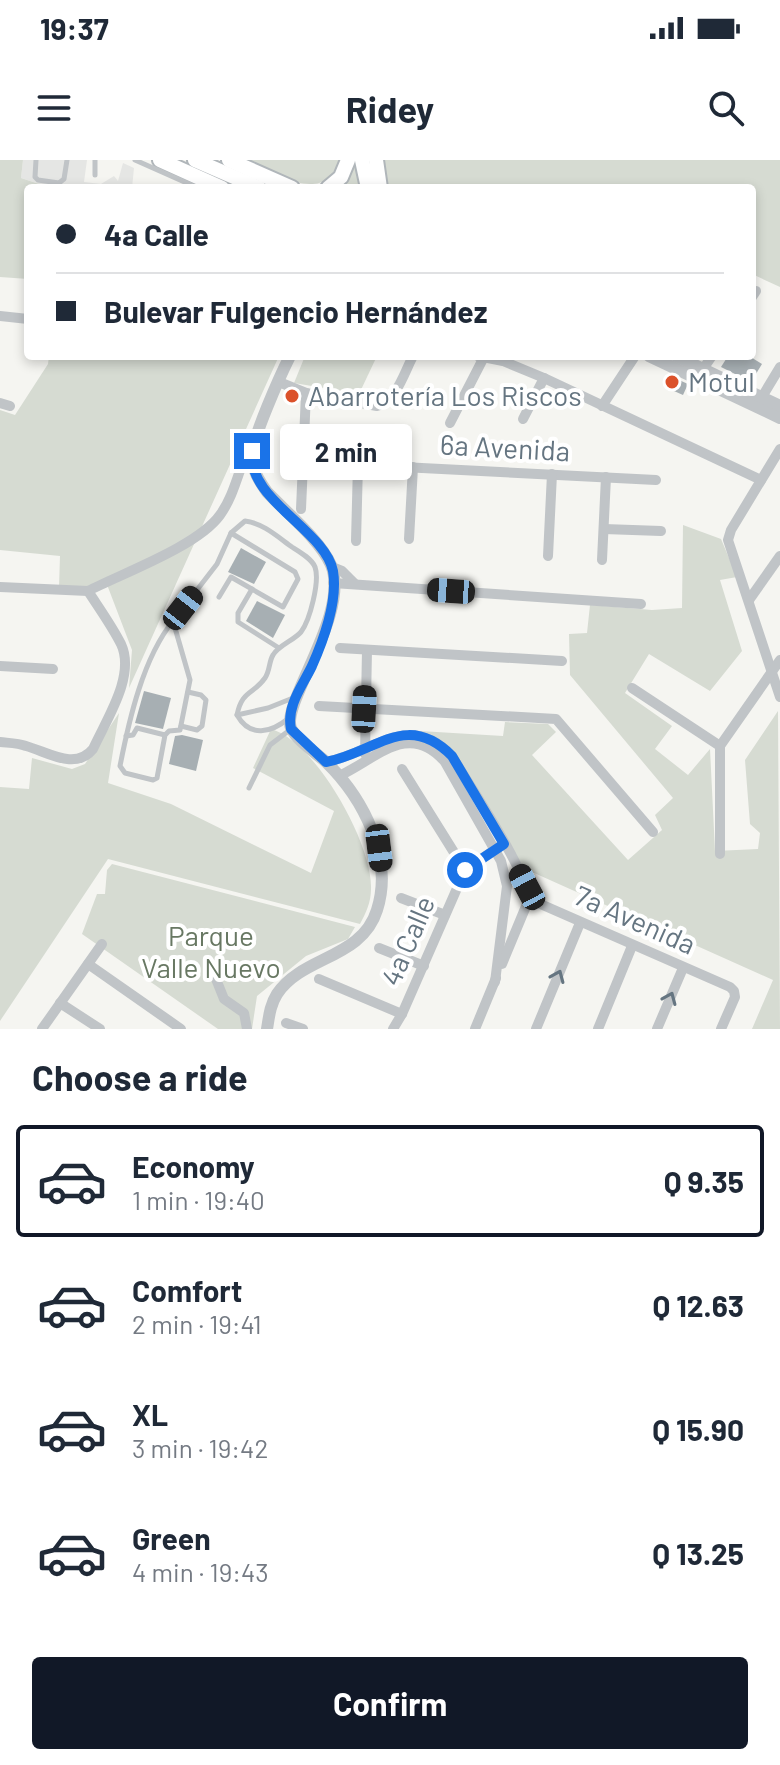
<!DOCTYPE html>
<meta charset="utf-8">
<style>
:root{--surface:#fff;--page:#f2f2f3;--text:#1f2937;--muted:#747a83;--line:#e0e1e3;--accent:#111827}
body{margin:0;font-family:Barlow,sans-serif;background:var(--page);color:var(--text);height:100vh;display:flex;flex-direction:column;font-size:30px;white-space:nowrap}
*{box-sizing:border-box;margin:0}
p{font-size:26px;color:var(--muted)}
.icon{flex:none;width:44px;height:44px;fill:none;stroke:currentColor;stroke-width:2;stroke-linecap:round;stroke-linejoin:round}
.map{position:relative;height:869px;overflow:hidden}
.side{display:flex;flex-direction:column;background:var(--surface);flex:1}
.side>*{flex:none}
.hud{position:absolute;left:24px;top:24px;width:732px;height:176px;border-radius:8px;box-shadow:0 4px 12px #0003;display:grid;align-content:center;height:176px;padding:0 32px;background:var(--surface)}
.end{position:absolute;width:36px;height:36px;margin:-18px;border:10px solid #1a73e8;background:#fff;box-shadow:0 0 0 4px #fff}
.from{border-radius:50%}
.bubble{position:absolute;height:56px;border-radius:8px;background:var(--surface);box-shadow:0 4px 12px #0003;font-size:26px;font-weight:700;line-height:56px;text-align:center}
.car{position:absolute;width:24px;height:48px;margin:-24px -12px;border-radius:10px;box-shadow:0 0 6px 2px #0007;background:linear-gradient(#222 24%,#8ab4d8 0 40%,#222 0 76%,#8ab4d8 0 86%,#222 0)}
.hud b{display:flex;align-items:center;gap:28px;height:76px;font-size:30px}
.hud b+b{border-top:2px solid var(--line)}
.hud i{width:20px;height:20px;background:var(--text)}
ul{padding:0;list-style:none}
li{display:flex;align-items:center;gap:24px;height:112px;margin:0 16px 12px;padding:0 16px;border:4px solid transparent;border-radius:8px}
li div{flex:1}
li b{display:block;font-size:30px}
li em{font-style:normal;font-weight:700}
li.active{border-color:var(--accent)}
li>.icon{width:72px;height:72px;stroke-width:1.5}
h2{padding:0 32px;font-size:36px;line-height:96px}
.primary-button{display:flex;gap:16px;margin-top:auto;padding:16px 32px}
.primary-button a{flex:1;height:92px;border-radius:8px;background:var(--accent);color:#fff;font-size:32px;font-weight:700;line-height:92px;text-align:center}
.status{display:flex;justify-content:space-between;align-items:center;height:56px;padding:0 40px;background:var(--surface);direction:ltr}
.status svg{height:22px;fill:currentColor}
header{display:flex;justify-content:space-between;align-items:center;height:104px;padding:0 32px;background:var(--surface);font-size:36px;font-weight:700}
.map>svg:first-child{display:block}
.built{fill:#e5e6e4}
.green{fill:#d6dbd2}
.building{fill:#a7afb3}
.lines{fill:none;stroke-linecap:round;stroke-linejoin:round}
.secondary-casing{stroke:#b0b6ba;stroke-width:18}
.service{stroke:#c0c4c7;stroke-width:5}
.minor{stroke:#c0c4c7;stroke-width:10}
.tertiary{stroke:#c0c4c7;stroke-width:12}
.secondary{stroke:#fff;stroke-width:14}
.oneway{stroke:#657581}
.route{stroke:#1a73e8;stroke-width:10}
.poi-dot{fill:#db512a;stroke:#fff;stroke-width:3}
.labels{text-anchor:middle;stroke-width:8;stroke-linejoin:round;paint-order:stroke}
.poi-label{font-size:28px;fill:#657581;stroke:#fff;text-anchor:start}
.street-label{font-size:28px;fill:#657581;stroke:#fff}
.park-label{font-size:28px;fill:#687863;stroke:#fff}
</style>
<div class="status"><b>19:37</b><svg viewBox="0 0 49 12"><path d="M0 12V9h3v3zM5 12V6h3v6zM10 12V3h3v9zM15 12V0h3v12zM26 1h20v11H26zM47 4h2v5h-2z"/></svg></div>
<header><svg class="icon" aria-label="menu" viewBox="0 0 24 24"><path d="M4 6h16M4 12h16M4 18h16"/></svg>Ridey<svg class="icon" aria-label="search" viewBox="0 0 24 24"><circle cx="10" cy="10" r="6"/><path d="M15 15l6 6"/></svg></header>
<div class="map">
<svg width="780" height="869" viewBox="0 0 780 869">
<rect width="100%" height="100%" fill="#f5f5f1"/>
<polygon class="built" points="23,0 87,0 84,22 101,24 114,16 118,21 123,3 134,8 132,28 51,28 21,18"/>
<g class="green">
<polygon points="0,0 23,0 21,18 51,28 28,28 28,119 0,117"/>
<path d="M243 0H342C324 47 274 13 243 0Z"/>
<polygon points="350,0 357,0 362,28 330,28"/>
<polygon points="383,0 780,0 780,127 752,114 752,28 387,28"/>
<polygon points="49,196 279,196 129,528 132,490 106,422 91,426 59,428 60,396 0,390 0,250 15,255 48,204"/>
<polygon points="305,196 377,196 359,234 294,223"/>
<polygon points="683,365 721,379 737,417 720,420 742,491 710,531 649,494 625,533 672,566 655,589 688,615 710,589 715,691 758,689 760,673 750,664 745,600 778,551 780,869 752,869 773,820 532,712 526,714 449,587 420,571 503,576 505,562 548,564 556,572 532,595 628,700 662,670 655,655 673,638 570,515 569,474 587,473 590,445 652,450 682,448"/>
<path d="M119 553 108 623 171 644 311 713 334 651 253 608 271 569C315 581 373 684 371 729 371 742 366 753 360 764L108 699 0 861V627L29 629 32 598 72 609 85 604Z"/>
<polygon points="112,704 355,767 348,779 306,796 257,836 252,869 218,869 82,774 97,734 105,734 107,710"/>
</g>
<g class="building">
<polygon points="728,196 749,196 762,204 751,222 721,207"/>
<polygon points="670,216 688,224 683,235 665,227"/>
<polygon points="241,388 266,402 254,424 228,412"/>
<polygon points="257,441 285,455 273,478 246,461"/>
<polygon points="144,531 171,538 163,569 135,563"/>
<polygon points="182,575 203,580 196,611 169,604 175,576"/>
</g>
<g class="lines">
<defs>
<g id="secondary">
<polyline points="160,0 222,28"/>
<polyline points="195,0 259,28"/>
<polyline points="229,0 292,28"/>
<polyline points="362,0 368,28"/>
<polyline points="376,0 380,28"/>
<polyline points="328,28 341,17 348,0"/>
</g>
</defs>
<use href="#secondary" class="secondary-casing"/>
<g class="service">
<polyline points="36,0 35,17 38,20 59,23 64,19 67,0"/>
<polyline points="95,0 95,15"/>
<polyline points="135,0 198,28"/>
<polyline points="149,28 152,28"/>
<polyline points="252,429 238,453 238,462 279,488"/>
<polyline points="219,437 231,417 283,447 298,419 295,412 231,373"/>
<path d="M173 461C143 498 129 560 120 606L125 613 153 620 157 618 165 575 169 571 180 570 190 520 173 461 217 404 231 373 245 361C263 363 278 377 292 387 300 392 312 399 315 407 320 421 310 460 301 472 293 481 279 485 273 495 269 501 270 511 265 518 253 535 242 530 237 555 250 578 271 573 289 558"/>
<polyline points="237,555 268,548 293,538"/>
<polyline points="181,566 197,570 202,566 206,540 201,535 188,532"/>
<polyline points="126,576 133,575 137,568 165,575"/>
<polyline points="249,628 270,585 291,569"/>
</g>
<g class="minor">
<polyline points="752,137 756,131"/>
<polyline points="0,156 28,159"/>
<polyline points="478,196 503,201 544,218 761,320"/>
<polyline points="703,209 712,196"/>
<path d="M279 222 306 233 377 246C395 244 405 211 413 196"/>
<polyline points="762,237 780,207"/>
<polyline points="0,243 10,246"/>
<polyline points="602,246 635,196"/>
<polyline points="523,259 544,218"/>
<polyline points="450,263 484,197"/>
<polyline points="780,289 731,370 728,380 780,537"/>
<polyline points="304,302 656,320"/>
<polyline points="301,349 306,233"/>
<polyline points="604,369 661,371"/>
<polyline points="409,379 413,307"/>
<polyline points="356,381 358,304"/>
<polyline points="548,396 552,314"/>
<polyline points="602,400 606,317"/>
<polyline points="332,407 342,411 355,424"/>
<polyline points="333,423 641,444"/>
<polyline points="0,427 88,431"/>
<path d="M88 431C123 413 198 386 220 355 236 333 239 305 252 282"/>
<polyline points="749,440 780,396"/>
<polyline points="340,488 562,501"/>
<polyline points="0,506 53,509"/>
<polyline points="632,528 720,586"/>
<polyline points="319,546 556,559 653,672"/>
<path d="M0 582C9 583 18 583 26 586 48 592 75 611 93 589 106 560 136 516 121 484 112 466 99 448 88 431"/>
<polyline points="365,594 367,490"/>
<path d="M326 602C375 593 407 550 452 596 472 630 523 704 529 739"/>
<polyline points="402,609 465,710"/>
<path d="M339 616C376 599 409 560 445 602L501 701 507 726 495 822"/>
<polyline points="720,694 720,586 780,500"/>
<polyline points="401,738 445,755"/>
<polyline points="529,739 730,827 734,831 735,837 721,869"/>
<polyline points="379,788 424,806"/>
<polyline points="88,804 181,869"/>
<polyline points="502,804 529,739"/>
<polyline points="210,811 214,814 224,839 244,853 247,869"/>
<polyline points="319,819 402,854"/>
<polyline points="60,843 100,869"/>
<polyline points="286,863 303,869"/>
<polyline points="42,869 102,784"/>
<polyline points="393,869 402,854 465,710 500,686"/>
<polyline points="475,869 496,818"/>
<polyline points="536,869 580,763"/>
<polyline points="598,869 632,786"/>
<polyline points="657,869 683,808"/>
</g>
<g class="tertiary">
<polyline points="649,196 780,258"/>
<polyline points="676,196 780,246"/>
<path d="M267 869C269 857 270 845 277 834 302 796 362 799 377 750 394 697 363 638 326 602 315 592 297 581 291 568 281 543 351 453 331 405 320 380 286 352 267 332 260 322 252 310 252 297 251 280 281 214 290 196"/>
</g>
<use href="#secondary" class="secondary"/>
</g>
<defs><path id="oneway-chevron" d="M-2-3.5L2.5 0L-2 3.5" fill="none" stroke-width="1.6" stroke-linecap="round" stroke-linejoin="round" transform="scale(2)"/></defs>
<g class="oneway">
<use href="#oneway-chevron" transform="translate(558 816) rotate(-67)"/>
<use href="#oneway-chevron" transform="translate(670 838) rotate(-67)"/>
</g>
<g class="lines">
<path class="route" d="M252 291C246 339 325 370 333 411 338 441 324 479 312 506 303 525 286 546 291 569L326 602C375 593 406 550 452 596L504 684 465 710"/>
</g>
<g class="poi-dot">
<circle cx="672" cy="222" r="8"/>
<circle cx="292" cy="236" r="8"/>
</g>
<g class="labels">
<g class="poi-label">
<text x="688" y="232">Motul</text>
<text x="308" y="246">Abarrotería Los Riscos</text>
</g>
<g class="street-label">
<text transform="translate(505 288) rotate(3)" y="10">6a Avenida</text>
<text transform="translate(635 760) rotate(24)" y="10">7a Avenida</text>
<text transform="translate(408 781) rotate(-67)" y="10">4a Calle</text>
</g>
<g class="park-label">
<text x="211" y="786">Parque<tspan x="211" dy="32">Valle Nuevo</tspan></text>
</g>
</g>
</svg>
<i class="end from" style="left:465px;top:710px"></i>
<i class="end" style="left:252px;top:291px"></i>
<div class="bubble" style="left:280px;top:264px;width:132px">2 min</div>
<i class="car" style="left:451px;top:431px;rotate:274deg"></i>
<i class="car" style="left:183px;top:448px;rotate:38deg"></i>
<i class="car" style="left:364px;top:549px;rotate:3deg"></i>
<i class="car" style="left:379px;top:688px;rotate:173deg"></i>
<i class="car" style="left:527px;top:727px;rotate:332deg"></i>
<div class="hud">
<b><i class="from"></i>4a Calle</b>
<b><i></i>Bulevar Fulgencio Hernández</b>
</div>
</div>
<section class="side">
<h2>Choose a ride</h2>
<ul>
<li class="active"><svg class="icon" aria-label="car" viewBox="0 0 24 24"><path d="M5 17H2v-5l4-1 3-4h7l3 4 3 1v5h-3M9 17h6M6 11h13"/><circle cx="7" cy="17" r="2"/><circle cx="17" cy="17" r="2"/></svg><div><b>Economy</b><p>1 min · 19:40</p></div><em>Q 9.35</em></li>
<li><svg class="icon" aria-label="car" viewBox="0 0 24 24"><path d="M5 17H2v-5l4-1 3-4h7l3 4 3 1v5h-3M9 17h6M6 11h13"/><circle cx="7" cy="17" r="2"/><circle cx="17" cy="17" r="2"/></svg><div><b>Comfort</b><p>2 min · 19:41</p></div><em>Q 12.63</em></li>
<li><svg class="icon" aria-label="car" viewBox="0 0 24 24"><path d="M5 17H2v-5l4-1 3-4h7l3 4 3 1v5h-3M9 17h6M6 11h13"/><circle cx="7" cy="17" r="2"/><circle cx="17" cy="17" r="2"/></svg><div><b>XL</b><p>3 min · 19:42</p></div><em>Q 15.90</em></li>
<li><svg class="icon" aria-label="car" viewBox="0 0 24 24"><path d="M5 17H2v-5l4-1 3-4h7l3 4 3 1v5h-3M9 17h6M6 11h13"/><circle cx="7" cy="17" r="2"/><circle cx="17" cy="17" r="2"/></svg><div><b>Green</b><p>4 min · 19:43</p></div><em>Q 13.25</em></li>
</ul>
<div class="primary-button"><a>Confirm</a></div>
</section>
